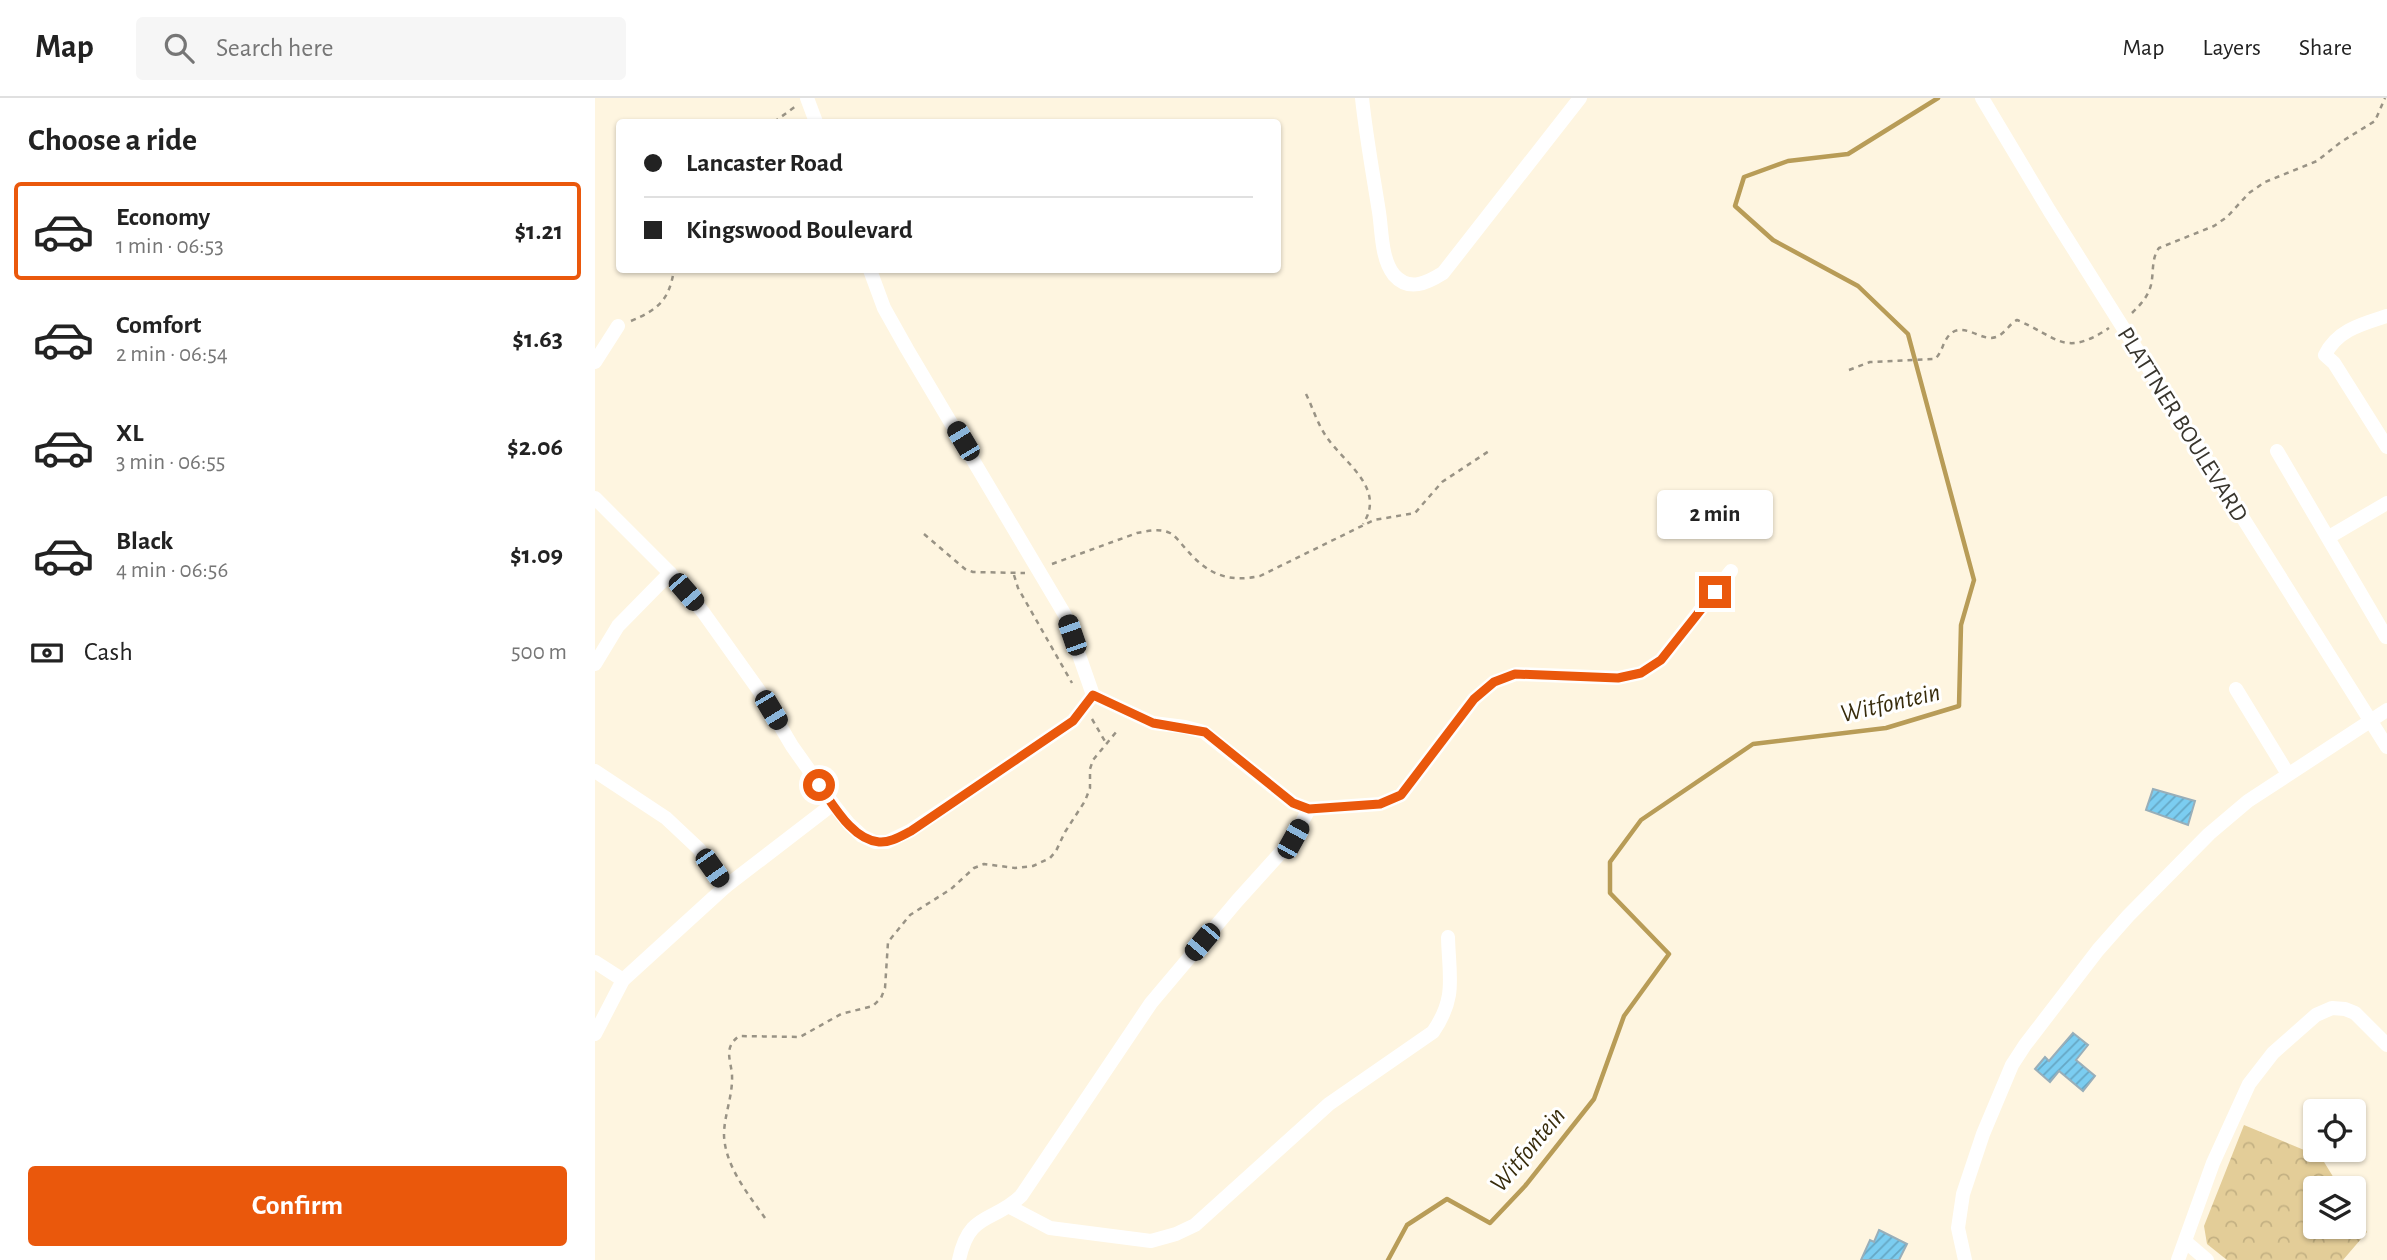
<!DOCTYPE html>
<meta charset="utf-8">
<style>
:root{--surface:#fff;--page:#f6f6f6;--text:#222;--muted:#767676;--line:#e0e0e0;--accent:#ea580c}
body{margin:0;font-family:"Alegreya Sans",sans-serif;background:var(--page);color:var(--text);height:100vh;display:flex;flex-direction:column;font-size:26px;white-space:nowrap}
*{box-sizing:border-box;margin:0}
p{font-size:23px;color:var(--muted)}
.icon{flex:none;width:38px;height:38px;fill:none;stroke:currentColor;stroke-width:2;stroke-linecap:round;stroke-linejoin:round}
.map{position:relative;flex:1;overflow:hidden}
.details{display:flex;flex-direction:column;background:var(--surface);width:595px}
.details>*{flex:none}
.guide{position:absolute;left:21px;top:21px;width:665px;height:154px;border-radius:7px;box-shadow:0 2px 5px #0004;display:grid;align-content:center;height:154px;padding:0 28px;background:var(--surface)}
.tools{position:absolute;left:1708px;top:1001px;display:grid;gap:14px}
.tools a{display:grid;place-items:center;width:63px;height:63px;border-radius:7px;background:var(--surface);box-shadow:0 2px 5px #0004;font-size:35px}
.end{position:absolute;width:32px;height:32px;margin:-16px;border:9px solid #ea580c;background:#fff;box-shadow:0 0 0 4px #fff}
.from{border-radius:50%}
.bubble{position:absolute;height:49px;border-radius:7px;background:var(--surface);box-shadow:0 2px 5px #0004;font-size:23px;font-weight:700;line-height:49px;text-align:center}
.car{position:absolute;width:21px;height:42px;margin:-21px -10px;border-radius:9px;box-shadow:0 0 5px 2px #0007;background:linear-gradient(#222 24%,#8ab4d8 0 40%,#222 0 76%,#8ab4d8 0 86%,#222 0)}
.guide b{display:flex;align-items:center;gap:24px;height:66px;font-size:26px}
.guide b+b{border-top:2px solid var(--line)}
.guide i{width:18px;height:18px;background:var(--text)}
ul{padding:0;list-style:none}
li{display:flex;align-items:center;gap:21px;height:98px;margin:0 14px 10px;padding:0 14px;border:4px solid transparent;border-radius:7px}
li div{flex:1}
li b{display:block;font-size:26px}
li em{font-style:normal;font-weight:700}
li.on{border-color:var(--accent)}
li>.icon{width:63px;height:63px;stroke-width:1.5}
h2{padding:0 28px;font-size:32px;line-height:84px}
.pay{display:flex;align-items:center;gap:18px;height:77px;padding:0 28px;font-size:26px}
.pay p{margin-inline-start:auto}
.button{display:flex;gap:14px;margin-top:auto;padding:14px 28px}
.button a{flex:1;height:80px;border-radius:7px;background:var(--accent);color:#fff;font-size:28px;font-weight:700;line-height:80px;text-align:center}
header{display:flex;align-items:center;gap:42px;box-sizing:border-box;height:98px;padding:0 35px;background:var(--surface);border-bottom:2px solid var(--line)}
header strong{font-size:33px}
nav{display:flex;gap:38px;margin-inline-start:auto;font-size:24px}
.search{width:490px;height:63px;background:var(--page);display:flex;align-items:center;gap:18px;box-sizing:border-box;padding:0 24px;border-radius:7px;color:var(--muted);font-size:26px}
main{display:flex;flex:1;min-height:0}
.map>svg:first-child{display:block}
.park{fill:url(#park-crowns)}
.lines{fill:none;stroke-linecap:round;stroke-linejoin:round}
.stream{stroke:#b89c57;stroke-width:4.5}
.building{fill:url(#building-hatch);stroke:#98aeb9;stroke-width:2}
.path{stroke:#999385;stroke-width:2.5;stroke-dasharray:5 5;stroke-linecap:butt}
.minor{stroke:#fff;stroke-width:14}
.route{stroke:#ea580c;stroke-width:9}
.labels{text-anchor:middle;stroke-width:6;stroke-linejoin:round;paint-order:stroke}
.street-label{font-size:24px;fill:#38352d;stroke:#fff}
.water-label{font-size:26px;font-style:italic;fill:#382c0c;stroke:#fff}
</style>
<header>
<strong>Map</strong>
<div class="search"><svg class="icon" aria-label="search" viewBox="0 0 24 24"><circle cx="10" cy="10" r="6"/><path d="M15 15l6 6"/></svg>Search here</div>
<nav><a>Map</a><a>Layers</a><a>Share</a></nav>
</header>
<main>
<section class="details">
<h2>Choose a ride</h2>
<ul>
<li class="on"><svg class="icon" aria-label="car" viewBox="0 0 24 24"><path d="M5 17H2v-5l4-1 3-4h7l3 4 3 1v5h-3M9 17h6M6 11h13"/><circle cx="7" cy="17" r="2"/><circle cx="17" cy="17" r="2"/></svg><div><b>Economy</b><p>1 min · 06:53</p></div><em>$1.21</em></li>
<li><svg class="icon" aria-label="car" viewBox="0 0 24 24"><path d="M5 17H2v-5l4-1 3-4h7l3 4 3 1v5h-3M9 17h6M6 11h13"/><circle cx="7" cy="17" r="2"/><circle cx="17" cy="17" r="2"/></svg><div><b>Comfort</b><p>2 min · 06:54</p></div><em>$1.63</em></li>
<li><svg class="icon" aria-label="car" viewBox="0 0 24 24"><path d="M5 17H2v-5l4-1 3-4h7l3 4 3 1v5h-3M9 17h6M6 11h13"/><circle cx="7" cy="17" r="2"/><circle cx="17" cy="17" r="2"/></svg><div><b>XL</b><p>3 min · 06:55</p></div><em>$2.06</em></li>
<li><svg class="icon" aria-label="car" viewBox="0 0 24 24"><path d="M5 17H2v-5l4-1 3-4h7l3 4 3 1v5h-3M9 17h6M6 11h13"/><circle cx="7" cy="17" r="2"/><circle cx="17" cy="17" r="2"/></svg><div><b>Black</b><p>4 min · 06:56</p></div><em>$1.09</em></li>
</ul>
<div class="pay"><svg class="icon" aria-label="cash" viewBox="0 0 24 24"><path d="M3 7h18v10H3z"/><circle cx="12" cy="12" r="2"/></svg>Cash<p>500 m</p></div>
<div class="button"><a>Confirm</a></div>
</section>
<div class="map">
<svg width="1792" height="1162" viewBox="0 0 1792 1162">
<defs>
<pattern id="park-crowns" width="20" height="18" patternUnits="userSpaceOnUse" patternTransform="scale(1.75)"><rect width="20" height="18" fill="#e3cd98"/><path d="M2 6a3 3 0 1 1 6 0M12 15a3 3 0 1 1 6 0" fill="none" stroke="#c4b183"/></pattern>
<pattern id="building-hatch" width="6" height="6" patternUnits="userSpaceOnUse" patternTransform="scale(1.75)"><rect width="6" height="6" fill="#7bcdf1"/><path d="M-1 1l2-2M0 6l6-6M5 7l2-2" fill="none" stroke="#66a7c4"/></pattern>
</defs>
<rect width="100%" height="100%" fill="#fef5e0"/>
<polygon class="park" points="1649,1027 1726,1059 1745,1090 1720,1090 1720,1129 1759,1129 1759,1112 1772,1134 1748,1162 1632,1162 1612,1146 1609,1128"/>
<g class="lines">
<polyline class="stream" points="793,1162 812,1127 852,1101 895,1125 930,1088 999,1001 1029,918 1074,856 1015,795 1015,764 1046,722 1158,646 1291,630 1364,608 1366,527 1379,482 1313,236 1263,188 1178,142 1140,108 1149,79 1193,63 1253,56 1343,0"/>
</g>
<g class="building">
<polygon points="1558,691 1600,703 1593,727 1551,712"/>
<polygon points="1478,935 1493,947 1481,962 1500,978 1488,993 1464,973 1455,984 1440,971 1450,959 1454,963"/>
<polygon points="1284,1132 1312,1146 1304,1162 1266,1162 1275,1142 1279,1144"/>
</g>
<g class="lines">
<g class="path">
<polyline points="179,24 201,8"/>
<path d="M1537 215C1545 207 1553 199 1556 187 1559 174 1556 161 1564 150L1619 128 1632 119 1654 95 1670 84 1722 63 1746 44 1780 23 1790 0"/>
<path d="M36 223C64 211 74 202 79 172"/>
<path d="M1254 272 1275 264 1340 261C1348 254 1348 240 1358 234 1372 226 1387 244 1401 239 1410 236 1415 225 1422 222 1463 239 1469 260 1514 230"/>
<path d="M711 296C718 310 723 328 733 341 751 366 791 391 768 426"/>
<polyline points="329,436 370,471 378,474 430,475"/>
<path d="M457 466 542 435C553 433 565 430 575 435 582 439 586 446 591 451 612 476 633 485 665 478L779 422 820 415 847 384 894 353"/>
<polyline points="419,477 423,490 477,585"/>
<polyline points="497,621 511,645"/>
<path d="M170 1120C153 1096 130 1068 129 1037 129 1017 138 998 137 977 136 962 128 950 144 938L205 939 246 916 278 908 286 900 290 890 293 844 315 817 356 791 379 770 389 766 420 770 438 768 455 760 461 753 470 734 490 703 495 690V671L498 662 522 633"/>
</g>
<g class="minor">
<polyline points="212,0 221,24"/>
<path d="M767 0C771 38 778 76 784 114 787 133 786 161 799 177 814 194 832 185 848 175L985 0"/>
<polyline points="1387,0 1454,112 1792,649"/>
<polyline points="275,172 289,210 312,251 470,517 498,597 558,625 590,629 609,634 698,705 714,711 785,706 806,697 879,601 899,584 921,576 1023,580 1046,575 1066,562 1136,473"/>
<path d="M1792 218C1767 226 1742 232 1730 257L1739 265 1792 349"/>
<polyline points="0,264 23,228"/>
<polyline points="1682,353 1791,539"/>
<polyline points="0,400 75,475 108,514 165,594 197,648 238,706 254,726 267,738 280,744 292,744 315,733 406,672 478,623 498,597"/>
<polyline points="1734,439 1792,405"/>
<polyline points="0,566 23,528 75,475"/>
<polyline points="1641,591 1693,676"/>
<polyline points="0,673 71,720 104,751 130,789"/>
<polyline points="0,864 28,882"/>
<polyline points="0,936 28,882 130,789 238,706"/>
<path d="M415 1109 455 1130 556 1143 581 1136 600 1127 734 1006 838 934C862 899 854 879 853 839"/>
<polyline points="1591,1144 1612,1162"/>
<path d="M364 1162C374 1113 398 1125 426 1098L556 905 642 803 698 741 714 711"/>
<polyline points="1370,1162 1363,1130 1368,1096 1388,1036 1417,967 1430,947 1503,852 1533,818 1614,736 1653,703 1792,612"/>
<polyline points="1583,1162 1618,1065 1654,986 1678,955 1721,917 1737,910 1750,911 1760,915 1792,947"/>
</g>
</g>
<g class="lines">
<path class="route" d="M224 687C238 706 257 742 284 744 295 745 306 738 316 733L478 623 498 597 558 625 610 634 698 705 714 711 785 706 806 697 879 601 899 584 920 576 1023 580 1046 575 1066 562 1120 494"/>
</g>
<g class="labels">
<g class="street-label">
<text transform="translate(1588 326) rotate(58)" y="8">PLATTNER BOULEVARD</text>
</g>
<g class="water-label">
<text transform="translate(1295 604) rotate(-13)" y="9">Witfontein</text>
<text transform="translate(932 1051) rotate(-50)" y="9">Witfontein</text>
</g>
</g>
</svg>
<div class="tools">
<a><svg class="icon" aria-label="locate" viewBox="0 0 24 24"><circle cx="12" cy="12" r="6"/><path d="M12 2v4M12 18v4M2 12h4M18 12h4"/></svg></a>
<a><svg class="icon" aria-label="layers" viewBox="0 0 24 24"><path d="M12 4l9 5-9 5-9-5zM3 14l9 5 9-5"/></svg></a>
</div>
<i class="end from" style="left:224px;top:687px"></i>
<i class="end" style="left:1120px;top:494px"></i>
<div class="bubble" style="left:1062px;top:392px;width:116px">2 min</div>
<i class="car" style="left:368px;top:343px;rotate:329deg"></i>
<i class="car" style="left:91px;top:494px;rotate:139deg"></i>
<i class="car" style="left:477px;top:537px;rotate:341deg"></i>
<i class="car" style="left:176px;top:612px;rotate:149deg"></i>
<i class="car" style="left:698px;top:741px;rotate:29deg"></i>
<i class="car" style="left:117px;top:770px;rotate:145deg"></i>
<i class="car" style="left:607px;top:844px;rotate:220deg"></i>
<div class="guide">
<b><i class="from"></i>Lancaster Road</b>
<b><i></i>Kingswood Boulevard</b>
</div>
</div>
</main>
